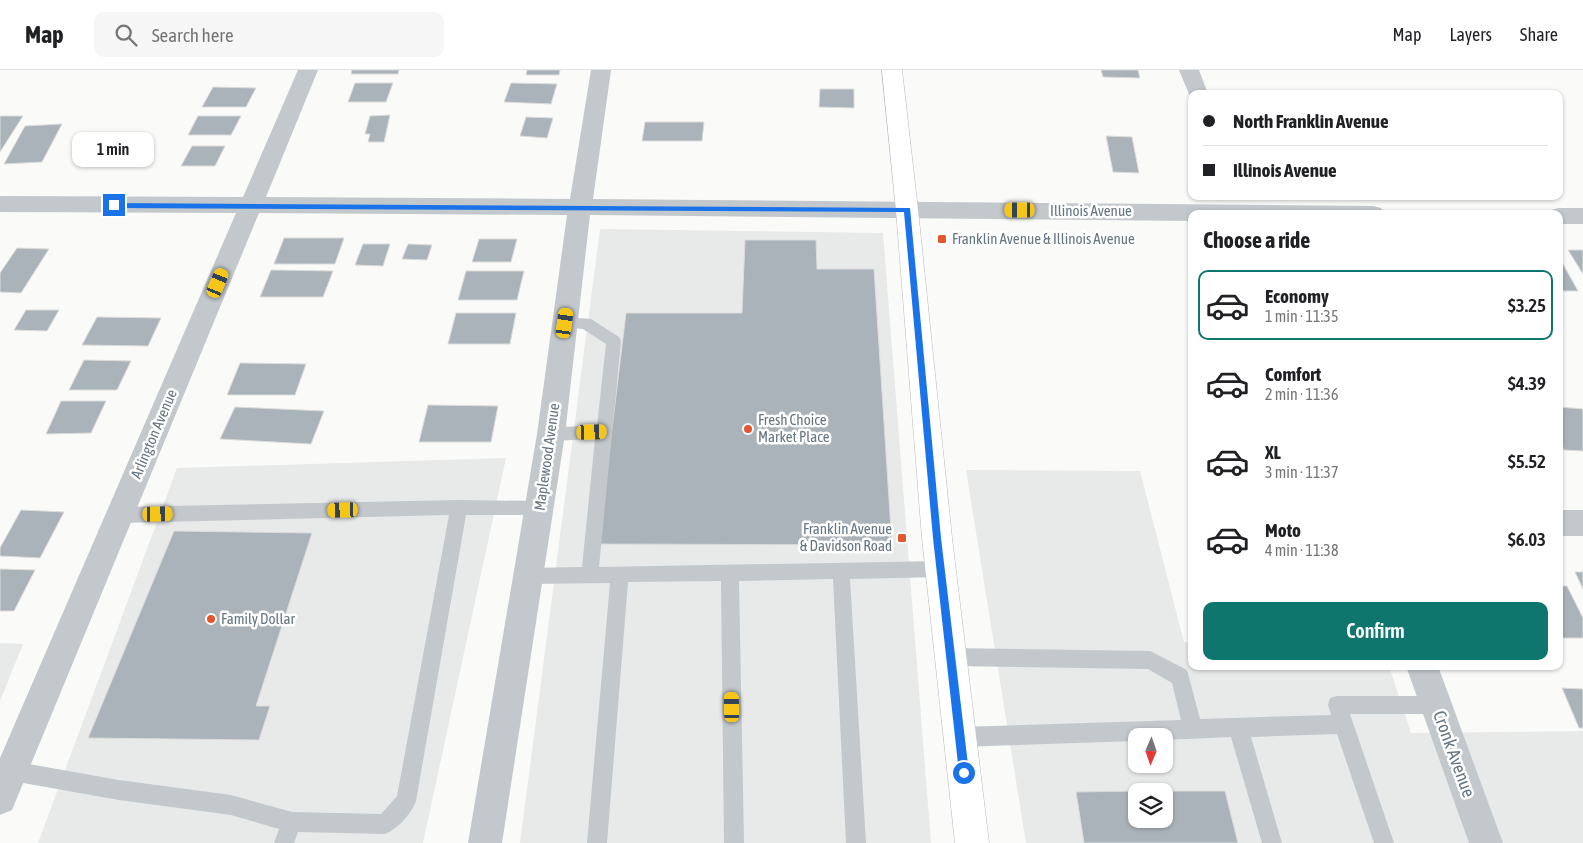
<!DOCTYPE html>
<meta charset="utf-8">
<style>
:root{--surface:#fff;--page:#f6f6f6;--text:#202124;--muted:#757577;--line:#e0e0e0;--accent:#0f766e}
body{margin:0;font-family:"Asap Condensed",sans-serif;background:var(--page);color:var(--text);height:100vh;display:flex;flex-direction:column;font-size:19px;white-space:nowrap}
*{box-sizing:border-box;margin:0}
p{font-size:16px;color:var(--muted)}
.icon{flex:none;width:28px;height:28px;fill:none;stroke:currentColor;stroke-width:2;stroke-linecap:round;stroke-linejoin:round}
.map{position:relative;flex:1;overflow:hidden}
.drawer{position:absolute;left:1188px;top:140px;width:375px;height:460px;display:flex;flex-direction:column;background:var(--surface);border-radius:10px;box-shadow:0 1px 4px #0004}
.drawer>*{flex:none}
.top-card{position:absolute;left:1188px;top:20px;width:375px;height:110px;border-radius:10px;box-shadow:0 1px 4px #0004;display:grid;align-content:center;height:110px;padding:0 15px;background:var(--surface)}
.needle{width:32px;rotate:182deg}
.tools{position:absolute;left:1128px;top:658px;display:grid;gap:10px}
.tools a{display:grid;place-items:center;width:45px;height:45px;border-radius:10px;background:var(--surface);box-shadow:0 1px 4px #0004;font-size:25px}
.end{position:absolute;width:22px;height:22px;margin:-11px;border:6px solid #1a73e8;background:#fff;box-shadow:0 0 0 2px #fff}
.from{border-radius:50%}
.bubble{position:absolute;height:35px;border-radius:10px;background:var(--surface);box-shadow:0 1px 4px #0004;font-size:16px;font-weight:600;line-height:35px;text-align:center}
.car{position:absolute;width:15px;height:30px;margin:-15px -8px;border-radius:6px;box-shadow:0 0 4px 1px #0007;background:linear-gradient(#f5c518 24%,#345 0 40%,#f5c518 0 76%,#345 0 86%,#f5c518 0)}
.top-card b{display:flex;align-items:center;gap:18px;height:48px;font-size:19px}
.top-card b+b{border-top:1px solid var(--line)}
.top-card i{width:12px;height:12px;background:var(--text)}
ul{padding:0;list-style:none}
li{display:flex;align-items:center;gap:15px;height:70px;margin:0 10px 8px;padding:0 5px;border:2px solid transparent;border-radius:10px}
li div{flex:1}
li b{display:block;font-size:19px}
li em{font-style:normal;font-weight:600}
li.active{border-color:var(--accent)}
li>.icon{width:45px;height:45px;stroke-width:1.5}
h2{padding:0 15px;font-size:22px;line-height:60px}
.action{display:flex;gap:10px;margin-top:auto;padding:10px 15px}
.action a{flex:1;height:58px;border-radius:10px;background:var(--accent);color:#fff;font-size:20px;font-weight:600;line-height:58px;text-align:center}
header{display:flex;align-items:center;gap:30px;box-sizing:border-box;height:70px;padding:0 25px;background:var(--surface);border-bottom:1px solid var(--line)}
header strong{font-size:24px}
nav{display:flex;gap:28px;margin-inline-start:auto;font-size:18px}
.search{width:350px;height:45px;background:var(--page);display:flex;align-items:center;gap:12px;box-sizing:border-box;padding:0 18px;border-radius:10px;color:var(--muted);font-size:19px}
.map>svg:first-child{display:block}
.built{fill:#e8e9e9;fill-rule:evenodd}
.building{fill:#aab3b9;stroke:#dcdcda}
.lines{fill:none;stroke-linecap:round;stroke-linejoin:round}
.secondary-casing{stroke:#b3babf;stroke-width:1}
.lane{fill:#c3c8cc;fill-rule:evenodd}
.street{fill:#c3c8cc;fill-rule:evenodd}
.secondary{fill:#fff;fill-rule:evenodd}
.route{fill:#1a73e8}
.poi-dot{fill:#e4572e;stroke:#fff;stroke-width:2}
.labels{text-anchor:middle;stroke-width:5;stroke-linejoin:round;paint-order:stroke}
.street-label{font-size:15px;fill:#657683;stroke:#fff}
.poi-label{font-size:15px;fill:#657683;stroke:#fff;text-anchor:start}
.near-street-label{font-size:18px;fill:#657683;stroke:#fff}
</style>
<header>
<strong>Map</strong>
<div class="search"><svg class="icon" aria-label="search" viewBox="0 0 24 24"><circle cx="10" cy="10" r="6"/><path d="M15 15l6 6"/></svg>Search here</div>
<nav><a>Map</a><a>Layers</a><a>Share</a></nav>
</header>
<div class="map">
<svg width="1583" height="773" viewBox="0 0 1583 773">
<rect width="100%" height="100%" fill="#fafaf8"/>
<g class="built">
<polygon points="600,159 883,163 931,773 520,773"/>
<polygon points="506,388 423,773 38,773 177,398"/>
<path d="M966 400 1140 401 1184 572 1191 573V596H1389L1411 663 1583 661V773H1026ZM1136 666H1164V694H1136ZM1136 721H1164V749H1136Z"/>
<polygon points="0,573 23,574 0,631"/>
</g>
<g class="building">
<polygon points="352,0 399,0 398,4 351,4"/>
<polygon points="527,0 560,0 559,5 526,5"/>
<polygon points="1101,0 1138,0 1140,8 1103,7"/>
<polygon points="355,13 393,13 386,32 348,32"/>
<polygon points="511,13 557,14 551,34 504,32"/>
<polygon points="213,17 256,18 246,37 202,37"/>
<polygon points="820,19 854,19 854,38 819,37"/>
<polygon points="390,45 384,72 368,72 370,64 365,64 370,46"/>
<polygon points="0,46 23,46 0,82"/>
<polygon points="198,46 241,46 231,65 188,65"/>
<polygon points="526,47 553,48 547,68 520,66"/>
<polygon points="645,52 704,52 702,71 642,71"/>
<polygon points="62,54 42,92 4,94 25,56"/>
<polygon points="1106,66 1132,67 1139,103 1113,102"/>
<polygon points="192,76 225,76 215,96 181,96"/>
<polygon points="284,168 344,168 335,194 274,194"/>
<polygon points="479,169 517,169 511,192 472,192"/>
<polygon points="745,170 816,170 817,199 874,199 892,475 598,474 626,243 742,243"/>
<polygon points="363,174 390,174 383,196 355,195"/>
<polygon points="408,174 432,175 427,190 402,189"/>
<polygon points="17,178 49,179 21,223 0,222 0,203"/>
<polygon points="1568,180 1583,180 1583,204"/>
<polygon points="1559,187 1578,221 1559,221"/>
<polygon points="271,200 333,201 323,227 260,227"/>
<polygon points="466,201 524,201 517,230 458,230"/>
<polygon points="26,240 59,240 47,261 14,260"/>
<polygon points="456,243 516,243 510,274 448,274"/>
<polygon points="97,247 161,248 148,276 82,275"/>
<polygon points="84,290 131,291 117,320 69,320"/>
<polygon points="240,293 306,294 295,325 227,325"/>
<polygon points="61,331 106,331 91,363 46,364"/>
<polygon points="428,335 498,336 491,372 419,372"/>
<polygon points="235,337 324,341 311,374 220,369"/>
<polygon points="1559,337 1583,339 1583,381 1564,380 1559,368"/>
<polygon points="21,440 64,442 40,488 0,486 0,478"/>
<polygon points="174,461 312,463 256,636 270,636 259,670 88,668"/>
<polygon points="0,499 35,500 14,541 0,541"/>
<polygon points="1575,502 1583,502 1583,519"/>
<polygon points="1559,516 1567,516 1583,548 1583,568 1559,568"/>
<polygon points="1562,618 1583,619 1583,658 1579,658"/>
<polygon points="1136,721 1136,749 1164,749 1164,721 1138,721 1225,721 1238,773 1084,773 1076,722"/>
</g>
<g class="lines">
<defs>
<polygon id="secondary" points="882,0 902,0 918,140 952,468 989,773 955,773 922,468 896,140"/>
</defs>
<use href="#secondary" class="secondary-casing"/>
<g class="lane">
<polygon points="565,247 591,249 619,267 621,271 599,497 941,491 947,493 950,499 947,505 941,507 850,509 866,773 846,773 833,509 739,511 744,773 724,773 721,511 628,512 607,773 587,773 610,513 527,514 521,512 518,506 521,500 527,498 582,497 595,369 551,371 545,369 543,364 545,359 551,357 597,356 606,274 583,259 560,257 558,253 560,249"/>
<path d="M459 430 540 431 546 433 548 438 546 443 540 445H466L416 731C411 744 398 759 385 764L298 762 294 773H274L279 759 231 745 119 730 12 711 5 708 2 701 5 694 12 691 119 710 231 725 292 742 381 744 397 726 449 445 120 453 114 450 112 445 114 440 120 437Z"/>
<polygon points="951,578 1150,581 1187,600 1200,649 1331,645 1328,635 1330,628 1337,626 1437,626 1444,628 1446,635 1444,642 1437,644 1350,644 1394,773 1374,773 1337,664 1251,667 1282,773 1262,773 1231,667 1164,670 1164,666 1136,666 1136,671 960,677 953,674 950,667 953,660 960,657 1181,650 1172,613 1148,599 951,596 944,593 942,587 944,581"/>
</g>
<g class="street">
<polygon points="298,0 318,0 266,127 570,129 591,0 611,0 593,129 1373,136 1381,138 1384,144 1191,144 1191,151 590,145 565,364 502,773 468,773 537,364 567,145 259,143 12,740 0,745 0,688 236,143 0,142 0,126 243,127"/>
<polygon points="1179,0 1199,0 1208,24 1191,24 1191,29"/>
<polygon points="1559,138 1583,138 1583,154 1559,154 1559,144 1549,144 1551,140"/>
<rect x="1559" y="440" width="24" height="26"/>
<polygon points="1406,596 1438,596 1503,773 1469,773"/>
</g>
<use href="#secondary" class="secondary"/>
</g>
<polygon class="route" points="111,133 910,138 941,468 969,703 967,706 960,706 959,703 933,468 904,142 114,138 111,137"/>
<g class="poi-dot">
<rect x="937" y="164" width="10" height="10" rx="2.5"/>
<circle cx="748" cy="359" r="5"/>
<rect x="897" y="463" width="10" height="10" rx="2.5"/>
<circle cx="211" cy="549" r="5"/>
</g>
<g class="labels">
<g class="street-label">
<text x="1091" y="146">Illinois Avenue</text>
<text transform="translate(154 364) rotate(-67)" y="5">Arlington Avenue</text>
<text transform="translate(547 387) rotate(-82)" y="5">Maplewood Avenue</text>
</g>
<g class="poi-label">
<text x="952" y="174">Franklin Avenue &amp; Illinois Avenue</text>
<text x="758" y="355">Fresh Choice<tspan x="758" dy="17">Market Place</tspan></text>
<text x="892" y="464" text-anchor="end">Franklin Avenue<tspan x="892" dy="17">&amp; Davidson Road</tspan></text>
<text x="221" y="554">Family Dollar</text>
</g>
<g class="near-street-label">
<text transform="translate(1454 684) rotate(70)" y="6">Cronk Avenue</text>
</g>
</g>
</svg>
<div class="tools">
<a><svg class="needle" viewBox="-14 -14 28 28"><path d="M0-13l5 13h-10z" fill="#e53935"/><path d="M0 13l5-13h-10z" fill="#757577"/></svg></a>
<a><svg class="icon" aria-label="layers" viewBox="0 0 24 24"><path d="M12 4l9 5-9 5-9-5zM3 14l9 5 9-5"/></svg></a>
</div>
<i class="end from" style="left:964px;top:703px"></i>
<i class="end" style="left:114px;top:135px"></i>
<div class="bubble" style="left:72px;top:62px;width:82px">1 min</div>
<i class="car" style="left:1020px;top:140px;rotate:270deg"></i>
<i class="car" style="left:218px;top:213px;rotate:23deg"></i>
<i class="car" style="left:565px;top:253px;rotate:8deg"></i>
<i class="car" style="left:592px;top:362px;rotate:88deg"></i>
<i class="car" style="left:343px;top:440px;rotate:268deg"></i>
<i class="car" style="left:158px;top:444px;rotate:89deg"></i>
<i class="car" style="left:732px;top:637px;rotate:359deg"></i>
<div class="top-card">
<b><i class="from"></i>North Franklin Avenue</b>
<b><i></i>Illinois Avenue</b>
</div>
<section class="drawer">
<h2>Choose a ride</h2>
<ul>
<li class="active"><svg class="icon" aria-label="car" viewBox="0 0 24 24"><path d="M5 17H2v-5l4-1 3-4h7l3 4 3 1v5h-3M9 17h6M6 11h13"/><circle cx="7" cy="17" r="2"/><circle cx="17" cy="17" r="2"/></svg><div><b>Economy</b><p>1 min · 11:35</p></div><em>$3.25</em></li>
<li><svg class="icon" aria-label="car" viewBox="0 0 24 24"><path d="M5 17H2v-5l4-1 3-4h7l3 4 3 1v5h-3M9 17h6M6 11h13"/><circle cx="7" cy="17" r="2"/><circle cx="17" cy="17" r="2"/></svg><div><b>Comfort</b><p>2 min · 11:36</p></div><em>$4.39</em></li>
<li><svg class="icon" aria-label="car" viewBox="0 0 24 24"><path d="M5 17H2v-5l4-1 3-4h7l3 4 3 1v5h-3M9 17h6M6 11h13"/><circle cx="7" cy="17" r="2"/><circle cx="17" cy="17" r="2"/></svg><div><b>XL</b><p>3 min · 11:37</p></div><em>$5.52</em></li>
<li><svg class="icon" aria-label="car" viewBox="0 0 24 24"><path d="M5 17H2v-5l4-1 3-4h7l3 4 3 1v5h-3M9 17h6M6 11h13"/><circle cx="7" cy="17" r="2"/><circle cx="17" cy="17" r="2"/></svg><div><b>Moto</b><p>4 min · 11:38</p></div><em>$6.03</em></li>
</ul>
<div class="action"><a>Confirm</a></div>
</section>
</div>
